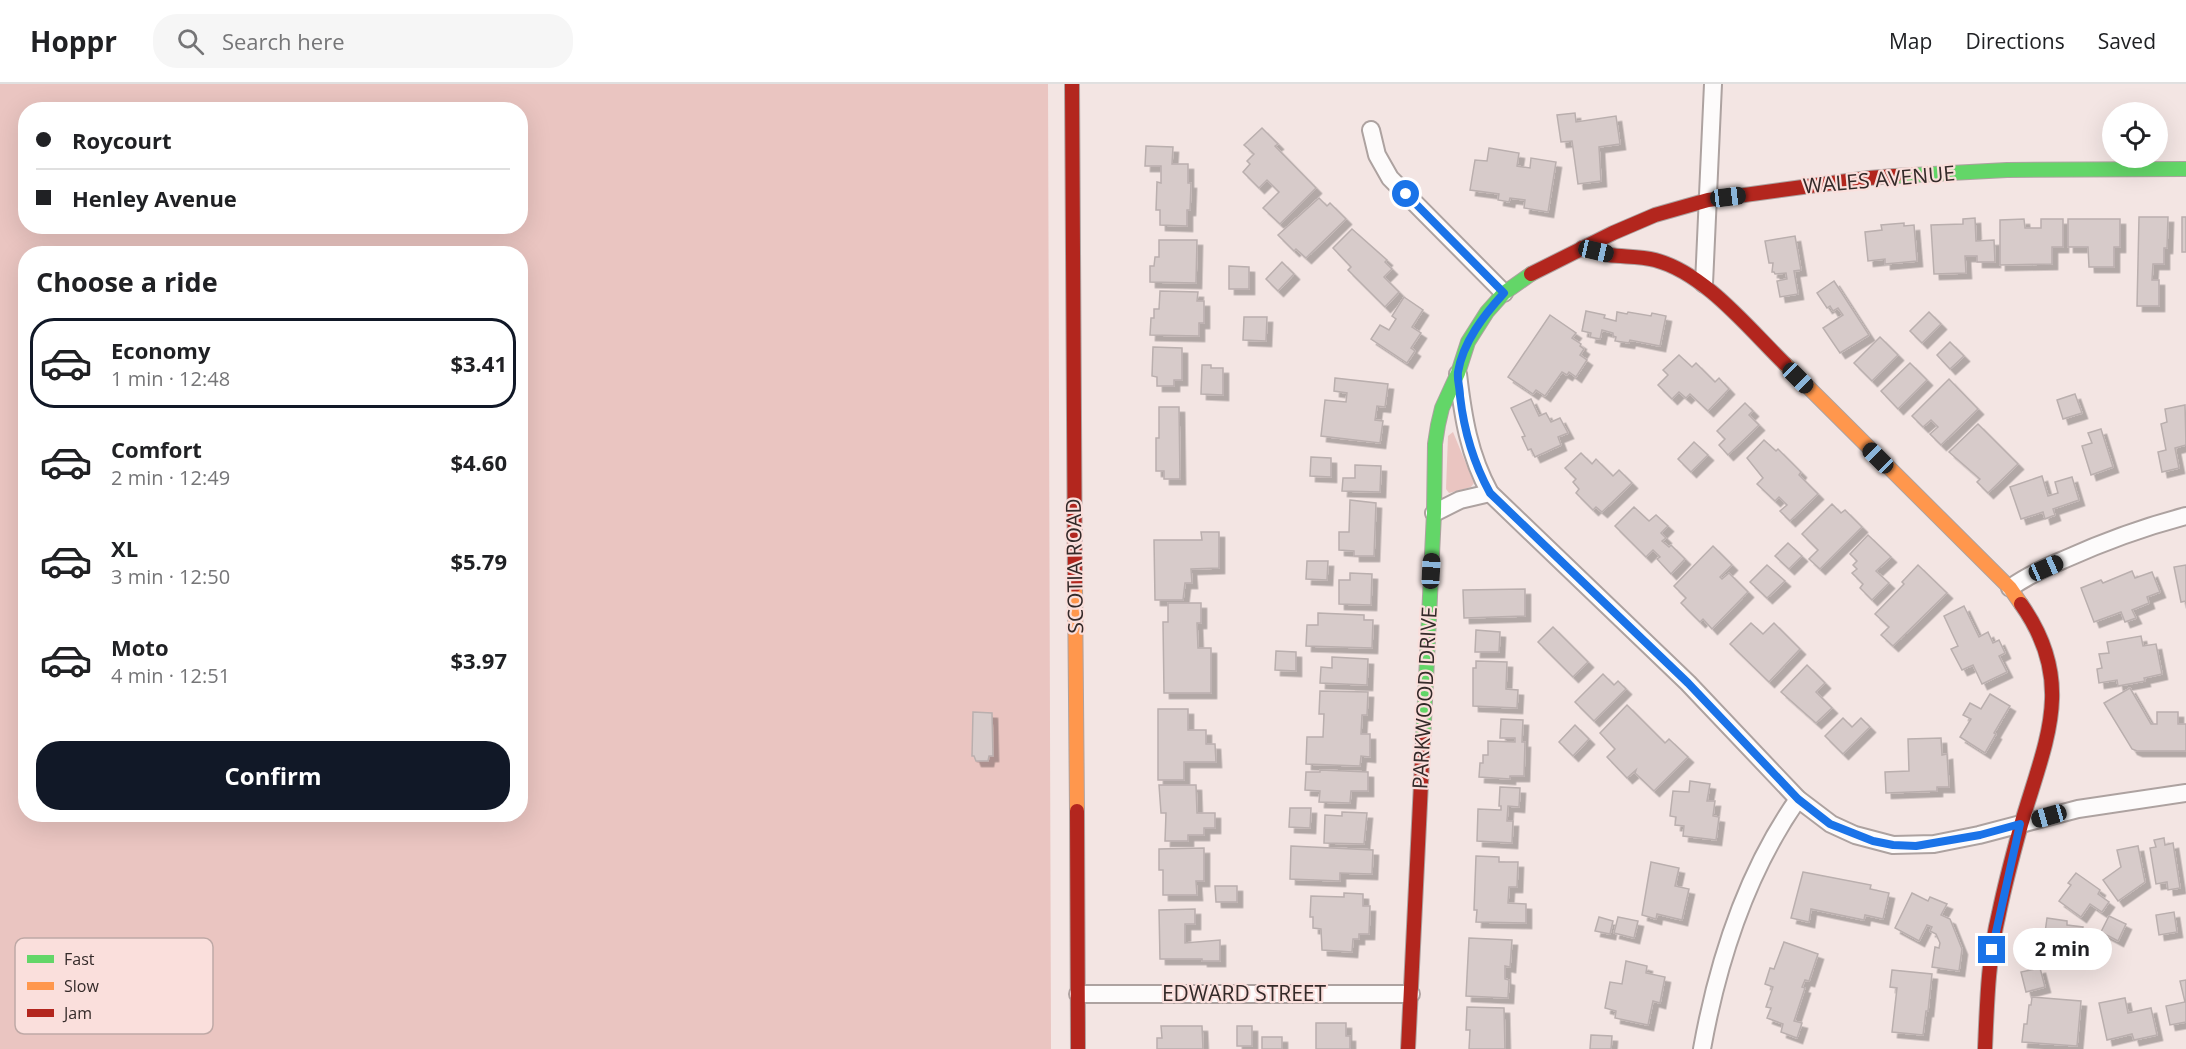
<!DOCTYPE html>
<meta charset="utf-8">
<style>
:root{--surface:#fff;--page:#f6f6f6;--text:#202124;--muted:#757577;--line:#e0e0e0;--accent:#111827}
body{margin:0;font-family:"Open Sans",sans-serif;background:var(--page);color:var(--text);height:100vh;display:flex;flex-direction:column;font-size:22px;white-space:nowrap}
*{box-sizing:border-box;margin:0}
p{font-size:20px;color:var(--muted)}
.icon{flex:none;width:33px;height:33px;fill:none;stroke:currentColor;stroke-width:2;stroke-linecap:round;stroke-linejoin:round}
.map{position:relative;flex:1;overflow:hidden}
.sheet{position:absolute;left:18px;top:162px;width:510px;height:576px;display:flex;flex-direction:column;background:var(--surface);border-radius:24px;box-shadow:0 6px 24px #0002}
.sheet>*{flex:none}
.top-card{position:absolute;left:18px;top:18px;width:510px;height:132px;border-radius:24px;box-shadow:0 6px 24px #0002;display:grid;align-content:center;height:132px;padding:0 18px;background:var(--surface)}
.tools{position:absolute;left:2102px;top:18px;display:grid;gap:12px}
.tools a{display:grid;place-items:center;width:66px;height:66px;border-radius:50%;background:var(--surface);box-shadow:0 6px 24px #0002;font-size:30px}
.end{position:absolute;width:27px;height:27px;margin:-14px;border:8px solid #1a73e8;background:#fff;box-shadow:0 0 0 3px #fff}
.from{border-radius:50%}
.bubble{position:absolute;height:42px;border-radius:21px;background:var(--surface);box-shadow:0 6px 24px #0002;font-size:20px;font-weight:700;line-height:42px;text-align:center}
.car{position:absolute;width:18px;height:36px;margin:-18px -9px;border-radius:8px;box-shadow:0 0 4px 2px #0007;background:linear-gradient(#222 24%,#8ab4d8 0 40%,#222 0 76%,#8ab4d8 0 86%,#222 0)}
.top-card b{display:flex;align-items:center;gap:21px;height:57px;font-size:22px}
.top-card b+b{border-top:2px solid var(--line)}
.top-card i{width:15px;height:15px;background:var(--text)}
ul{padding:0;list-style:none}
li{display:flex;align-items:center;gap:18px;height:90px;margin:0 12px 9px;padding:0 6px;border:3px solid transparent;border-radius:24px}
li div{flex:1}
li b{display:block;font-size:22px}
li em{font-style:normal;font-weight:700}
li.on{border-color:var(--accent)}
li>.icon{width:54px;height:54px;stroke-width:1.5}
h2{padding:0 18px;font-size:27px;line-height:72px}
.cta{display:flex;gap:12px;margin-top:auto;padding:12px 18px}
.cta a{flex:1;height:69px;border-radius:24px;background:var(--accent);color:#fff;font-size:24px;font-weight:700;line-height:69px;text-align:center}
header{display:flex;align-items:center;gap:36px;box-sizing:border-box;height:84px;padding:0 30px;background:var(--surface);border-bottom:2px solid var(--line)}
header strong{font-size:28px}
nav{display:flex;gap:33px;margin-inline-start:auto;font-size:21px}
.search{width:420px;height:54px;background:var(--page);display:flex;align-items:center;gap:15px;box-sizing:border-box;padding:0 21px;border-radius:24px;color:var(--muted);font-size:22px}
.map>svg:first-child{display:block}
.green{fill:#eac5c1;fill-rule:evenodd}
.building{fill:#d7cbca;stroke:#baafae;stroke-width:1.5;filter:url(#shadow)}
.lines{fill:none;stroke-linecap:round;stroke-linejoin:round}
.street-casing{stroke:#ada2a0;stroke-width:20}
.fast-casing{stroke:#ada2a0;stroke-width:16}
.slow-casing{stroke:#ada2a0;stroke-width:16}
.jam-casing{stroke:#ada2a0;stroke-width:16}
.street{stroke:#fdfbfb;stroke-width:16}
.fast{stroke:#63d668;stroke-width:14}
.slow{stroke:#ff974d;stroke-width:14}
.jam{stroke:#b3261e;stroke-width:14}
.route{stroke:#1a73e8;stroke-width:8}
.labels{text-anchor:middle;stroke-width:4.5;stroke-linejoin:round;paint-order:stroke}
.street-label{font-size:21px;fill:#342a29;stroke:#fadfdc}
.key{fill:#fadfdc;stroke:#bfa9a6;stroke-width:1.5}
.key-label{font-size:16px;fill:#342a29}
</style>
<header>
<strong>Hoppr</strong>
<div class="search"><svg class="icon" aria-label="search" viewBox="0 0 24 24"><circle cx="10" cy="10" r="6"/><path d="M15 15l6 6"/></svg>Search here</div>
<nav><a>Map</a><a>Directions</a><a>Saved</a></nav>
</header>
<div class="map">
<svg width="2186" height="965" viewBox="0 0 2186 965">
<defs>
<filter id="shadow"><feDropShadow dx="5.5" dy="5.5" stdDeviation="0" flood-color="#0004"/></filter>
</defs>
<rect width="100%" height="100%" fill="#f3e5e3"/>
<g class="green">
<path d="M0 0H1048L1051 965H0ZM26 26H520V142H26ZM26 170H520V730H26Z"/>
<polygon points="1453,348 1474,399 1471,403 1449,409 1446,405 1448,352"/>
</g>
<g class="building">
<polygon points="1575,29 1576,38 1616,32 1620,60 1599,63 1601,97 1578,100 1572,57 1561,58 1557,31"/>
<polygon points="1262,44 1278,60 1275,62 1316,104 1280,140 1263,124 1279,108 1267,96 1259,104 1243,88 1250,80 1247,77 1254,70 1244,61"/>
<polygon points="1146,62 1173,63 1172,80 1188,80 1188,99 1191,99 1190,126 1187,126 1187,142 1160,141 1160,126 1156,126 1157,98 1161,99 1161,82 1145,82"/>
<polygon points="1489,64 1519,69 1517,82 1530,84 1531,74 1556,78 1548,128 1524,124 1525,116 1510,114 1509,118 1498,116 1499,110 1470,106 1475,76 1487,77"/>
<polygon points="1319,114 1327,122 1330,119 1346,135 1306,174 1296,165 1294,167 1278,151"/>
<polygon points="2139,133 2168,133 2167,164 2164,164 2164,180 2153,180 2152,196 2159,196 2159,222 2137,222"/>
<rect x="2182" y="133" width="4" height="35"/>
<polygon points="1975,134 1976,157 1994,156 1995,178 1977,178 1977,172 1965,172 1966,189 1934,190 1931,141 1963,140 1963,135"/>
<polygon points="2024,135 2025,144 2041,144 2041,135 2063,135 2063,163 2052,163 2052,180 2000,181 2000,136"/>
<polygon points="2068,135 2120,135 2120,163 2114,163 2114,183 2089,183 2088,163 2068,163"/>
<polygon points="1904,139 1904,142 1914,141 1917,177 1885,180 1885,175 1868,177 1865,148 1882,146 1881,141"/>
<polygon points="1352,145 1387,176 1385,178 1392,185 1384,193 1399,208 1385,223 1348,186 1351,183 1333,164"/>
<polygon points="1795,152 1801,186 1794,187 1798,210 1780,213 1777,197 1787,195 1786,189 1775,190 1774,188 1772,188 1773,179 1769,179 1765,157"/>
<polygon points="1159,156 1197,156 1196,199 1150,198 1150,182 1154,182 1155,173 1159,173"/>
<polygon points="1282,178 1294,190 1278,207 1266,195"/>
<polygon points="1229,182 1249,183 1249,205 1229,205"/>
<polygon points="1834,197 1869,251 1840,269 1823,244 1843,231 1838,224 1833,227 1830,222 1827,224 1817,209"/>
<polygon points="1160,207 1198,208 1197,217 1204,217 1204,239 1199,239 1199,252 1150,251 1151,234 1154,234 1154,225 1159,225"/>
<polygon points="1404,213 1423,226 1412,243 1421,249 1411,264 1415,267 1407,279 1371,255 1380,241 1389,246 1396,235 1392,232"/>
<polygon points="1586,227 1605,231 1604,234 1616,237 1617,228 1627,230 1628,228 1651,232 1652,229 1666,232 1660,262 1630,256 1629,259 1615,257 1616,253 1613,252 1613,249 1602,246 1600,255 1590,253 1591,249 1582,247"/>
<polygon points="1929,228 1941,240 1922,259 1910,247"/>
<polygon points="1550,231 1576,249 1572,254 1581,260 1580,262 1584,265 1580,271 1587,276 1576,293 1569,288 1567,291 1562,288 1545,312 1536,306 1533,310 1508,293"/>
<polygon points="1244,233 1267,233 1266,257 1243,256"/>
<polygon points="1880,253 1898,271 1872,297 1854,279"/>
<polygon points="1950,258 1964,272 1950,285 1937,271"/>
<polygon points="1153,263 1182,264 1182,296 1174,296 1174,302 1157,302 1157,293 1152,292"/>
<polygon points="1679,271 1692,283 1696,279 1715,298 1719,294 1729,305 1708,327 1690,310 1686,314 1679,308 1672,315 1658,301 1668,291 1663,286"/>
<polygon points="1910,279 1927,296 1898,325 1881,307"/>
<polygon points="1202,281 1211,281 1211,284 1223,284 1223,311 1201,310"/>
<polygon points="1335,294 1388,300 1385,323 1377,322 1375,336 1383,337 1380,359 1321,352 1325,316 1346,318 1347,309 1334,307"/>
<polygon points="1949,295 1978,325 1941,361 1930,350 1938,343 1931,336 1923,343 1912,332"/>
<polygon points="2075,310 2082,329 2063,335 2057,316"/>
<polygon points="1531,315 1539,332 1546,329 1551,338 1560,334 1568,349 1558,353 1561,361 1535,373 1531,365 1528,366 1522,353 1525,352 1511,324"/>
<polygon points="1745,319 1753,327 1749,331 1759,341 1728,371 1719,361 1725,355 1717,347"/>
<polygon points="2185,321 2186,361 2175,364 2179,384 2162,388 2158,368 2166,366 2161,340 2167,338 2165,325"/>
<polygon points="1159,323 1179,323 1180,395 1164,395 1164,387 1156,387 1156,354 1159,354"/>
<polygon points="1978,340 2018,380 1988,409 1977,398 1980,395 1949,368"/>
<polygon points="2101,345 2113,383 2091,391 2082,362 2092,359 2088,349"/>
<polygon points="1764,356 1776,367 1778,365 1801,388 1799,391 1818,410 1790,437 1780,427 1787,421 1779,413 1775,417 1757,400 1763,394 1747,374"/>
<polygon points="1694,358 1708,371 1691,388 1678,375"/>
<polygon points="1581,369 1592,380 1596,375 1613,392 1619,386 1632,399 1602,428 1596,423 1593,426 1576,409 1579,405 1573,398 1576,395 1565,384"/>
<polygon points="1311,373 1331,374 1331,393 1310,392"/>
<polygon points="1355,381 1381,382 1380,408 1342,407 1343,394 1355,394"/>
<polygon points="2042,392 2048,412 2058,409 2055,398 2072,393 2079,416 2053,425 2055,431 2045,435 2043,428 2021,435 2010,403"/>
<polygon points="1350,416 1376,419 1374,472 1354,472 1354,467 1339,466 1339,448 1349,448"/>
<polygon points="1832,420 1841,429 1845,426 1862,443 1820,485 1809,475 1818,466 1802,450"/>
<polygon points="1634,423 1649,437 1656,431 1668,442 1661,449 1666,454 1662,457 1669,463 1671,461 1685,475 1671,490 1657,475 1660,473 1653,466 1646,473 1615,442"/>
<polygon points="1201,448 1219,448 1219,484 1191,485 1192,499 1185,499 1183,516 1155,516 1154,456 1202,456"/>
<polygon points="1868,451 1891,473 1876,487 1889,499 1872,516 1860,504 1863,500 1852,489 1857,485 1853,481 1857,477 1850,470"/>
<polygon points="1788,459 1802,472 1789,485 1775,472"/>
<polygon points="1713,462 1732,481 1720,493 1722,495 1729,489 1748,508 1712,545 1703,535 1700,538 1681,519 1686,514 1674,502"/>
<polygon points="1307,477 1328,477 1327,496 1306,495"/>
<polygon points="1767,481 1785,497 1767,514 1750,498"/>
<polygon points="1918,481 1947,509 1893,562 1881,551 1889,543 1875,530 1904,500 1902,498"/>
<polygon points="2186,481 2186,517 2181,518 2174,483"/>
<polygon points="2132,487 2135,494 2152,488 2160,508 2147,513 2149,519 2132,526 2136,534 2125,538 2121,528 2094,538 2081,504 2101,496 2103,499"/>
<polygon points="1350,489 1372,490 1371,521 1339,520 1339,496 1350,496"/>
<polygon points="1525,505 1525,532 1464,534 1463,506"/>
<polygon points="1168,519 1201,519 1201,539 1197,539 1198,564 1211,564 1211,609 1164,609 1163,538 1168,538"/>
<polygon points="1964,522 1979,553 1988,548 1993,559 1999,556 2005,569 1999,572 2007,588 1982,600 1973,581 1962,586 1951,565 1958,562 1944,532"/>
<polygon points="1318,529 1364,531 1364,536 1373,536 1372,564 1306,562 1307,541 1318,541"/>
<polygon points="1751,539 1763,550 1774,539 1800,565 1769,598 1730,560"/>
<polygon points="1553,543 1588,578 1573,593 1538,558"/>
<polygon points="1476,546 1500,548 1499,568 1475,568"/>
<polygon points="2141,552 2143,562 2156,560 2162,590 2144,594 2145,597 2118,602 2117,596 2099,599 2097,585 2102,584 2099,570 2109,569 2107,558"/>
<polygon points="1276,567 1296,568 1296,587 1275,586"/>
<polygon points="1332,573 1368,575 1367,601 1320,599 1321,583 1332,584"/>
<polygon points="1476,577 1507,578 1506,605 1518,606 1517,624 1473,622 1473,584 1476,584"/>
<polygon points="1807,581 1825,599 1816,608 1832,624 1816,639 1781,608"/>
<polygon points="1603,590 1614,601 1618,597 1626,605 1594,637 1575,618"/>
<polygon points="2130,604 2151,640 2157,640 2157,628 2178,628 2178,640 2186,640 2186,667 2137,667 2132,665 2104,619"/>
<polygon points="1320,607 1368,608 1367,631 1362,631 1361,650 1370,650 1370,673 1361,672 1360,682 1306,680 1307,653 1323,653 1324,630 1319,630"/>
<polygon points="1990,610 2010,622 1994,649 1996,650 1985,669 1960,653 1971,635 1963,631 1970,619 1981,625"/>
<polygon points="1627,621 1665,659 1669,655 1688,673 1654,707 1635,689 1636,686 1627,694 1607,673 1615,665 1600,649"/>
<polygon points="1158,625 1188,625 1188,646 1206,646 1206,660 1215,660 1216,678 1184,678 1184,696 1158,696"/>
<polygon points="973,628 992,629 993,672 989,672 988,677 976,677 974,672 972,672"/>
<polygon points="1843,634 1852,643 1861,634 1870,643 1843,670 1825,652"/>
<polygon points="1501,635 1523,636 1522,658 1525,658 1524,692 1510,692 1510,695 1479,693 1480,679 1483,679 1483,671 1488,671 1488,657 1515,658 1515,654 1500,654"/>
<polygon points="1575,641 1589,655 1573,672 1559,658"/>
<polygon points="1941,654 1942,671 1947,670 1949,703 1937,703 1937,707 1886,709 1885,688 1909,687 1908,655"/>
<polygon points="1320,686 1368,688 1368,707 1351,707 1350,719 1319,718 1320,707 1305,706 1306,688 1320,688"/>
<polygon points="1690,697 1710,700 1707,717 1715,717 1713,732 1719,733 1716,756 1683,752 1684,742 1675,741 1676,733 1670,732 1673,707 1689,708"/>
<polygon points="1159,701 1196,701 1197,729 1215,729 1215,744 1204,744 1204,751 1188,751 1188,757 1165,757 1166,729 1161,729"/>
<polygon points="1500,703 1520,704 1519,723 1508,722 1507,737 1513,737 1512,759 1477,757 1478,725 1501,726 1501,722 1499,722"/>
<polygon points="1290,724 1311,724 1310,744 1289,743"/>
<polygon points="1342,728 1367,729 1364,760 1324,759 1325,731 1342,732"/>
<polygon points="2164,754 2165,761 2173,759 2180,804 2168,806 2167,798 2156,800 2150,764 2156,763 2154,756"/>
<polygon points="1291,762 1373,766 1372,790 1340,789 1340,797 1290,795"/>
<polygon points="2138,762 2145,798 2118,817 2103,796 2121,783 2117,766"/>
<polygon points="1204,764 1204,797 1196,797 1197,811 1163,811 1163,786 1159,786 1159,765"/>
<polygon points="1476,772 1499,773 1499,778 1518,778 1517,803 1509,803 1508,819 1526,820 1526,839 1476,838 1477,826 1474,826"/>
<polygon points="1651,778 1679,784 1675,802 1689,805 1682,836 1657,830 1656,835 1642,831"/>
<polygon points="1803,788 1871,801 1870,805 1889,809 1883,835 1865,831 1864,836 1811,825 1809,838 1791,834"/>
<polygon points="2076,789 2100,806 2098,810 2109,818 2102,828 2090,820 2081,833 2059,817 2071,801 2068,799"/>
<polygon points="1215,802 1237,802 1237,818 1216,818"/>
<polygon points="1344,809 1363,810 1363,822 1370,822 1369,850 1359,850 1359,855 1353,855 1352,868 1322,866 1321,845 1313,844 1313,833 1310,833 1311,812 1344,813"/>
<polygon points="1912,809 1928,817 1930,813 1947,820 1941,831 1950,835 1962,865 1959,887 1932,883 1935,863 1939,864 1940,859 1936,850 1930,847 1932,843 1927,841 1919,857 1895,844"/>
<polygon points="1195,825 1195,840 1185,840 1185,859 1220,856 1220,877 1202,877 1202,875 1160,875 1159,826"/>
<polygon points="2174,828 2177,848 2159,851 2156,831"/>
<polygon points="2109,832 2126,840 2118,857 2101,848"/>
<polygon points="1599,833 1613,837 1610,850 1595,847"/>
<polygon points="1618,833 1638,837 1634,854 1614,849"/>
<polygon points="2047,834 2067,837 2067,841 2083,843 2082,849 2096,850 2094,863 2081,862 2080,867 2064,865 2063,870 2045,868 2047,856 2044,856"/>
<polygon points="1469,854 1512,856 1510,883 1505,882 1505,895 1509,896 1508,914 1466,912"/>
<polygon points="1784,858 1818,870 1809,897 1805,896 1802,903 1805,904 1794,937 1802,939 1797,954 1781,948 1783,940 1767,934 1771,924 1766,923 1773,903 1765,900 1770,884 1774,885"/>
<polygon points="1626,877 1647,882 1646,889 1665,893 1660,919 1653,917 1648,941 1615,934 1616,927 1605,924 1610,898 1622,900"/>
<polygon points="2040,884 2045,903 2026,908 2021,888"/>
<polygon points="1892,886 1932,890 1928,927 1926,927 1923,951 1892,948 1897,904 1890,903"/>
<polygon points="2186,896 2186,938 2170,941 2166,922 2185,918 2180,897"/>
<polygon points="2032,913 2081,917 2077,962 2022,958 2024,940 2027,940 2029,921 2031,921"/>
<polygon points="2125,914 2128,929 2151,924 2157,951 2134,956 2132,950 2107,956 2099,919"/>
<polygon points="1467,923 1504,924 1505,965 1469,965 1470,946 1466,946"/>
<polygon points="1316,939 1346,939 1346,952 1350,952 1350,965 1316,965"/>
<polygon points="1161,942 1202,942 1203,965 1157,965 1157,954 1162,954"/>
<rect x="1237" y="942" width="15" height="20"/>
<polygon points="1591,951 1612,952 1611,965 1590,965"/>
<rect x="1262" y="953" width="20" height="12"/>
</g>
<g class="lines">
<defs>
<g id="street">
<polyline points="1371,46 1377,71 1390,94 1504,209"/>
<polyline points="1704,200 1713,0"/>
<path d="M1458 290C1463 333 1469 371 1490 409L1688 599 1798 715 1831 740 1855 751 1893 761 1934 760 1979 751 2078 725 2186 709"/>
<polyline points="1434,429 1460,416 1490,409"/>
<path d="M2010 504C2027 492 2044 484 2063 476 2103 458 2144 443 2186 432"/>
<polyline points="1078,910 1411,910"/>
<path d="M1702 965C1718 876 1746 789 1798 715"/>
</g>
<g id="fast">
<polyline points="1895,92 2007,86 2186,85"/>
<polyline points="1423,658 1434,429 1435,360 1438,341 1442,324 1458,289 1468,258 1487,228 1504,209 1531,190"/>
</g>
<g id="slow">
<polyline points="1785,280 2010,504 2021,520"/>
<polyline points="1075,501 1077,727"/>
</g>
<g id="jam">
<polyline points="1072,0 1075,501"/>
<path d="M1582 164C1591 166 1600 169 1609 171 1625 173 1640 172 1655 176 1705 189 1749 245 1785 280"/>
<polyline points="1531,190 1613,149 1655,131 1708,116 1869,94 1895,92"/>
<polyline points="1077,727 1078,965"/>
<polyline points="1408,965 1423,658"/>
<path d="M1985 965C1987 919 1988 874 1999 829 2005 800 2013 770 2021 741 2045 658 2077 599 2021 520"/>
</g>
</defs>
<use href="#street" class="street-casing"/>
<use href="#fast" class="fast-casing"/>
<use href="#slow" class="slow-casing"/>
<use href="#jam" class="jam-casing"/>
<use href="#street" class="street"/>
<use href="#fast" class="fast"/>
<use href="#slow" class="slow"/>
<use href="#jam" class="jam"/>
</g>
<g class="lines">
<path class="route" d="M1406 110 1504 209C1484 231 1463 258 1458 288 1457 296 1460 304 1460 312 1464 347 1473 378 1490 409L1688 599 1798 715 1830 740 1873 757 1893 761 1916 762 1980 751 2020 740 1992 866"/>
</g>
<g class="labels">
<g class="street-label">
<text transform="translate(1879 96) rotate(-5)" y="7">WALES AVENUE</text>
<text transform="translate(1075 482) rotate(-91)" y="7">SCOTIA ROAD</text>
<text transform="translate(1425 614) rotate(-87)" y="7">PARKWOOD DRIVE</text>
<text x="1244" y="917">EDWARD STREET</text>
</g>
</g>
<rect x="15" y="854" width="198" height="96" rx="9" class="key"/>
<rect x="27" y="871" width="27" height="8" fill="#63d668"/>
<rect x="27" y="898" width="27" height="8" fill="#ff974d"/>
<rect x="27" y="925" width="27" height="8" fill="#b3261e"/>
<g class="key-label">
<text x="64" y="881">Fast</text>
<text x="64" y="908">Slow</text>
<text x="64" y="935">Jam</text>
</g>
</svg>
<div class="tools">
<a><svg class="icon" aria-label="locate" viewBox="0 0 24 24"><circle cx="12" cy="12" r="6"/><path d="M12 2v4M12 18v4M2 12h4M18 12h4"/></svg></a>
</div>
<i class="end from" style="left:1406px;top:110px"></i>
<i class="end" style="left:1992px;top:866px"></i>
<div class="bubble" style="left:2013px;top:844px;width:99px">2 min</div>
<i class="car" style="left:1728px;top:113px;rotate:83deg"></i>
<i class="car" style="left:1596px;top:167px;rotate:103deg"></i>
<i class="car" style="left:1798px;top:294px;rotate:135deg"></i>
<i class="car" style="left:1878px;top:374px;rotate:315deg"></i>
<i class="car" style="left:2046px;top:484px;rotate:66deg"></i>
<i class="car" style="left:1431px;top:487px;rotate:3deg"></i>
<i class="car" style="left:2049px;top:732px;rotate:254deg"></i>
<div class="top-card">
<b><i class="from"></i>Roycourt</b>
<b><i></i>Henley Avenue</b>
</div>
<section class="sheet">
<h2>Choose a ride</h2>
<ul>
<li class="on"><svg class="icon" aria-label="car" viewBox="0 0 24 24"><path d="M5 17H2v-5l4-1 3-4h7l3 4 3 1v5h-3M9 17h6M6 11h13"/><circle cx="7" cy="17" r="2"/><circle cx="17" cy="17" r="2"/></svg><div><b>Economy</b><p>1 min · 12:48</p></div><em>$3.41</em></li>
<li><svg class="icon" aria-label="car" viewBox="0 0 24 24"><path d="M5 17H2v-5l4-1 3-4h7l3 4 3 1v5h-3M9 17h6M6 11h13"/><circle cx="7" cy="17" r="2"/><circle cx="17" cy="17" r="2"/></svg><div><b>Comfort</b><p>2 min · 12:49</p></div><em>$4.60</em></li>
<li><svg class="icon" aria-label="car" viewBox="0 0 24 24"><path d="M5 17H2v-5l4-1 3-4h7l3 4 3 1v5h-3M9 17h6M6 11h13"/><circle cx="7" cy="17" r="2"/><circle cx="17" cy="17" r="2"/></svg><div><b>XL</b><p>3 min · 12:50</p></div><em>$5.79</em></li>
<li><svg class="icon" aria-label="car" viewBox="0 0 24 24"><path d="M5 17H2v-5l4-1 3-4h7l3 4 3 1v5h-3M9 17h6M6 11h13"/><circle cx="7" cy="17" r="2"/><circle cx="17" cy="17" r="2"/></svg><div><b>Moto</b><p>4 min · 12:51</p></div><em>$3.97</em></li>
</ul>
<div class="cta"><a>Confirm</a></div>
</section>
</div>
